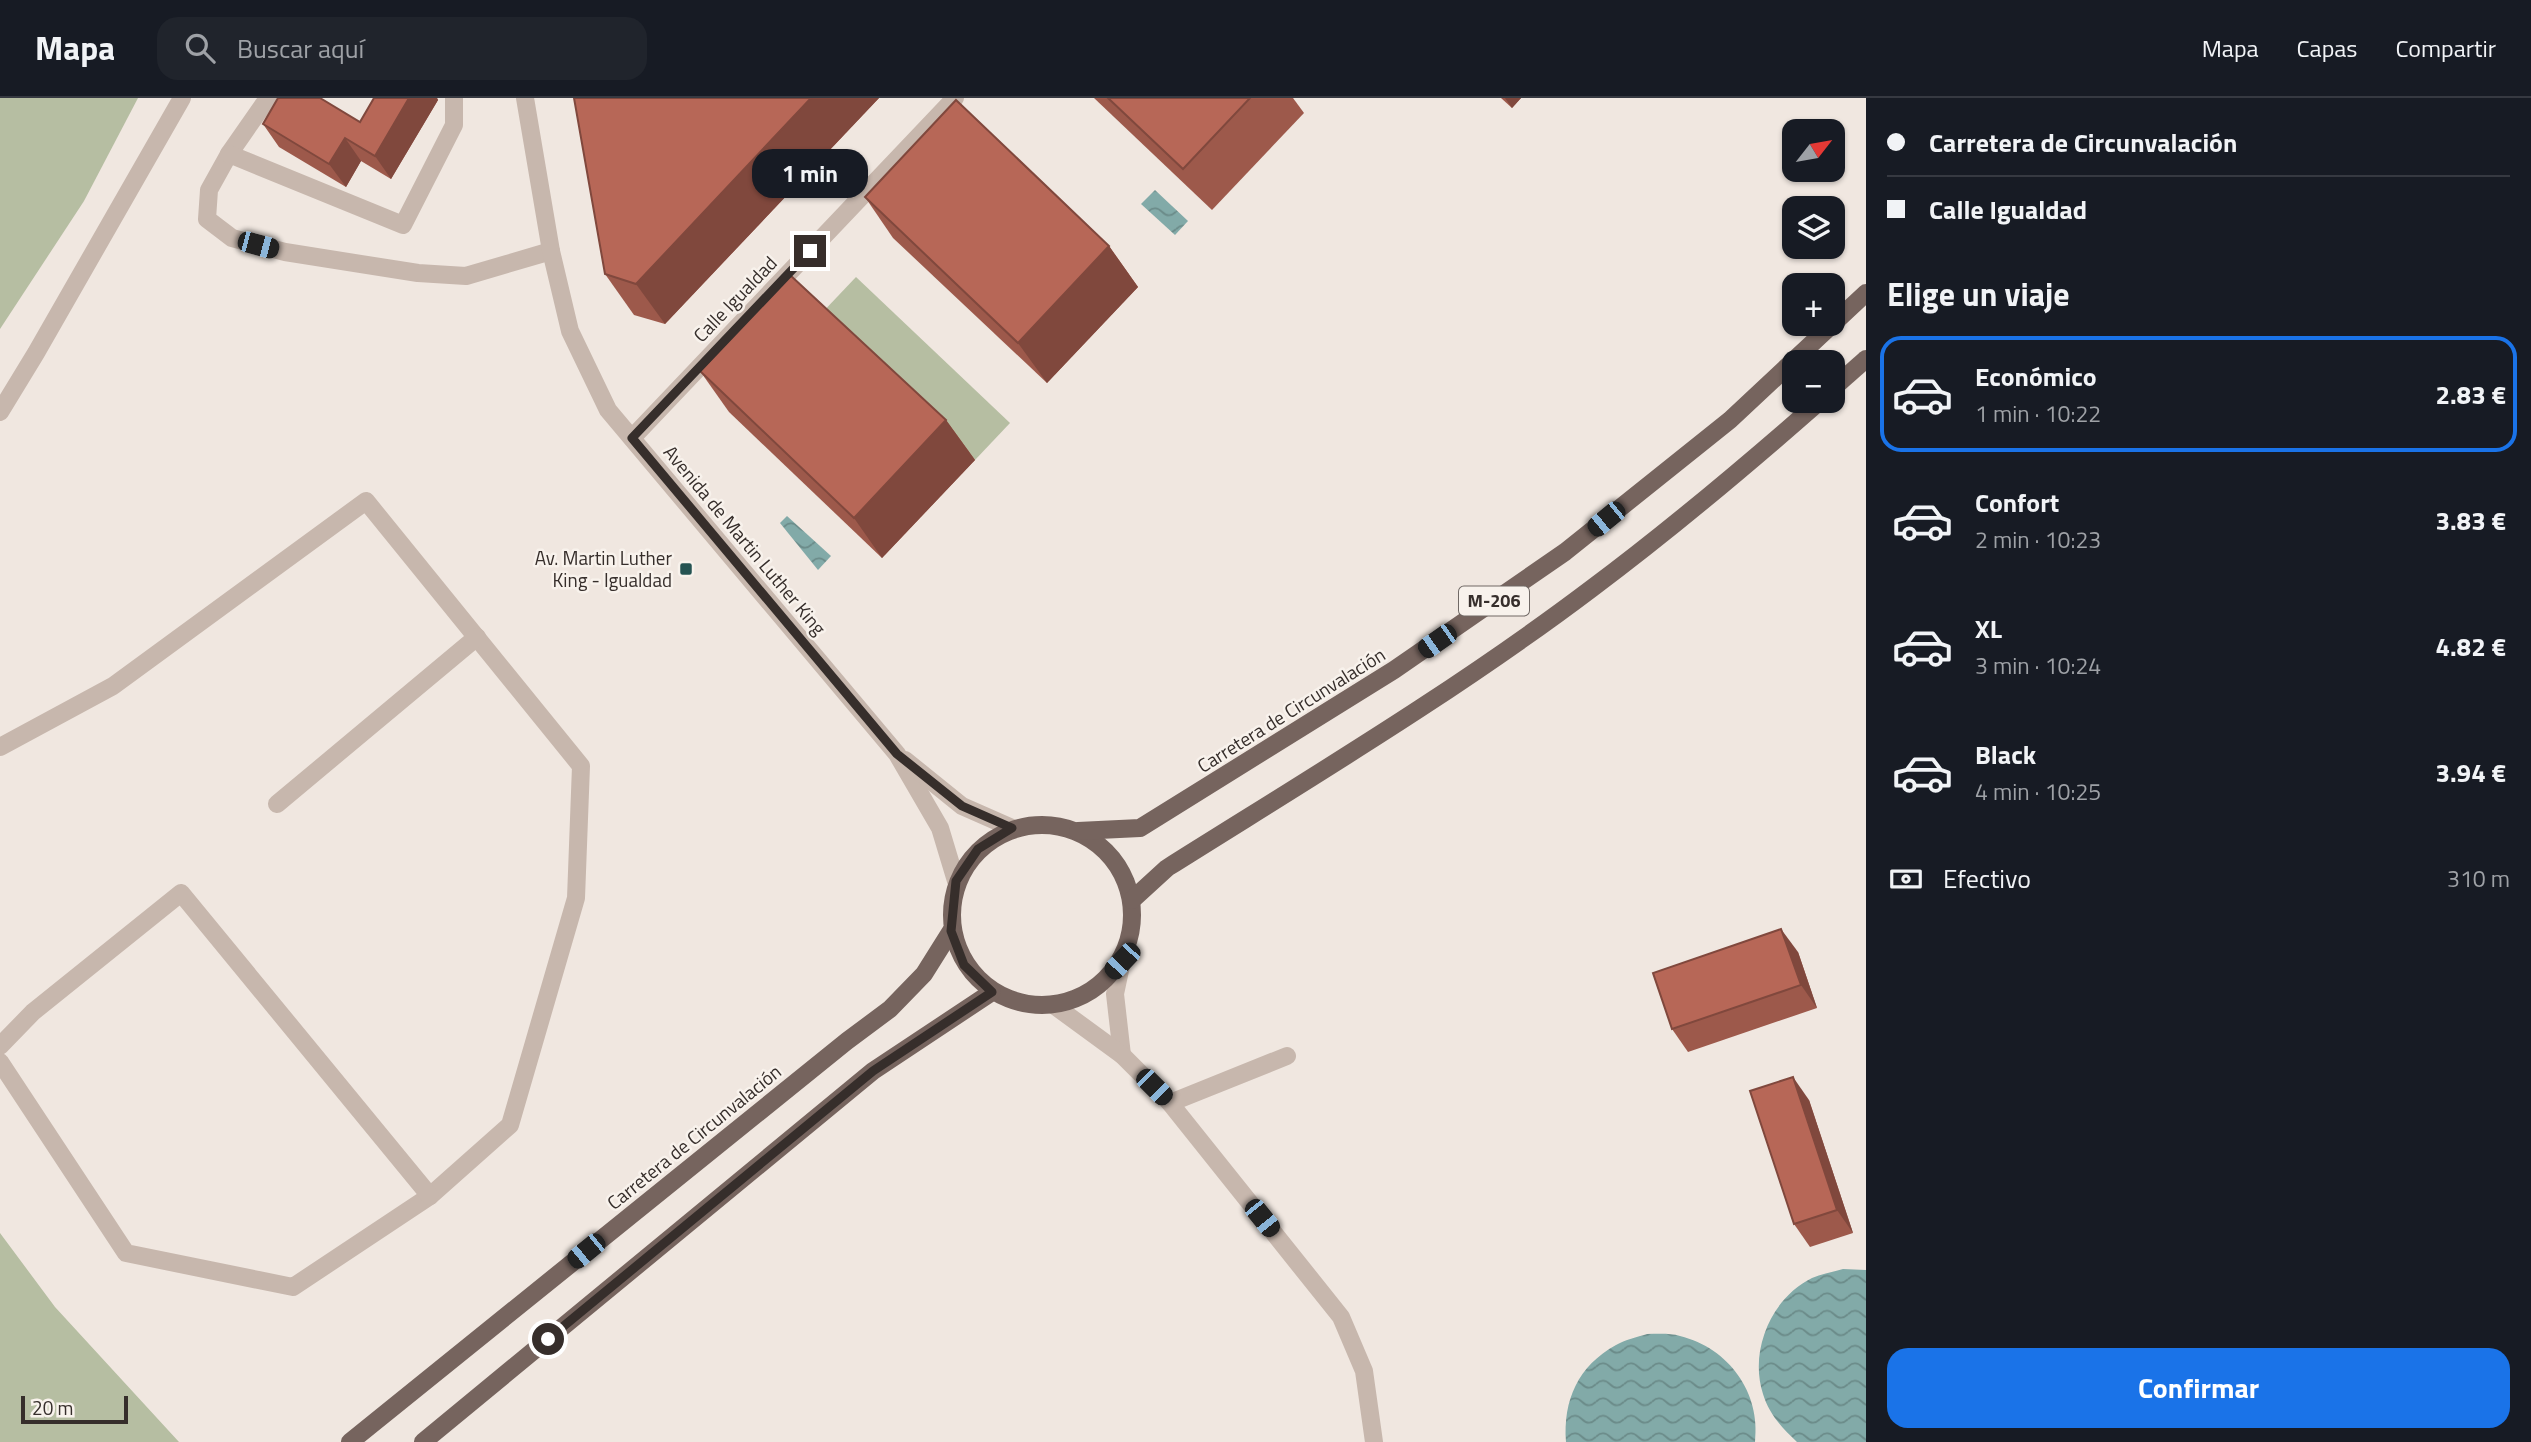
<!DOCTYPE html>
<html lang="es">
<meta charset="utf-8">
<style>
:root{--surface:#171b24;--page:#20242c;--text:#f1f3f6;--muted:#9ea1a6;--line:#363941;--accent:#1a73e8}
body{margin:0;font-family:"Titillium Web",sans-serif;background:var(--page);color:var(--text);height:100vh;display:flex;flex-direction:column;font-size:26px;white-space:nowrap}
*{box-sizing:border-box;margin:0}
p{font-size:23px;color:var(--muted)}
.icon{flex:none;width:38px;height:38px;fill:none;stroke:currentColor;stroke-width:2;stroke-linecap:round;stroke-linejoin:round}
.map{position:relative;flex:1;overflow:hidden}
.sheet{display:flex;flex-direction:column;background:var(--surface);width:665px}
.sheet>*{flex:none}
.banner{display:grid;align-content:center;height:154px;padding:0 21px;background:var(--surface)}
.needle{width:46px;rotate:59deg}
.controls{position:absolute;left:1782px;top:21px;display:grid;gap:14px}
.controls a{display:grid;place-items:center;width:63px;height:63px;border-radius:14px;background:var(--surface);box-shadow:0 2px 5px #0004;font-size:35px}
.scale{position:absolute;left:21px;bottom:18px;width:107px;box-sizing:border-box;padding-left:7px;border:4px solid #362e2b;border-top:0;font-size:19px;line-height:24px;white-space:nowrap;color:#362e2b;-webkit-text-stroke:5px #f8f2ec;paint-order:stroke}
.end{position:absolute;width:32px;height:32px;margin:-16px;border:9px solid #362e2b;background:#fff;box-shadow:0 0 0 4px #fff}
.from{border-radius:50%}
.bubble{position:absolute;height:49px;border-radius:21px;background:var(--surface);box-shadow:0 2px 5px #0004;font-size:23px;font-weight:700;line-height:49px;text-align:center}
.car{position:absolute;width:21px;height:42px;margin:-21px -10px;border-radius:9px;box-shadow:0 0 5px 2px #0007;background:linear-gradient(#222 24%,#8ab4d8 0 40%,#222 0 76%,#8ab4d8 0 86%,#222 0)}
.banner b{display:flex;align-items:center;gap:24px;height:66px;font-size:26px}
.banner b+b{border-top:2px solid var(--line)}
.banner i{width:18px;height:18px;background:var(--text)}
ul{padding:0;list-style:none}
li{display:flex;align-items:center;gap:21px;height:116px;margin:0 14px 10px;padding:0 7px;border:4px solid transparent;border-radius:21px}
li div{flex:1}
li b{display:block;font-size:26px}
li em{font-style:normal;font-weight:700}
li.on{border-color:var(--accent)}
li>.icon{width:63px;height:63px;stroke-width:1.5}
h2{padding:0 21px;font-size:32px;line-height:84px}
.pay{display:flex;align-items:center;gap:18px;height:77px;padding:0 21px;font-size:26px}
.pay p{margin-inline-start:auto}
.button{display:flex;gap:14px;margin-top:auto;padding:14px 21px}
.button a{flex:1;height:80px;border-radius:21px;background:var(--accent);color:#fff;font-size:28px;font-weight:700;line-height:80px;text-align:center}
header{display:flex;align-items:center;gap:42px;box-sizing:border-box;height:98px;padding:0 35px;background:var(--surface);border-bottom:2px solid var(--line)}
header strong{font-size:33px}
nav{display:flex;gap:38px;margin-inline-start:auto;font-size:24px}
.search{width:490px;height:63px;background:var(--page);display:flex;align-items:center;gap:18px;box-sizing:border-box;padding:0 24px;border-radius:21px;color:var(--muted);font-size:26px}
main{display:flex;flex:1;min-height:0}
.map>svg:first-child{display:block}
.green{fill:#b6bea2}
.water{fill:url(#water-waves)}
.lines{fill:none;stroke-linecap:round;stroke-linejoin:round}
.minor{stroke:#c7b7ad;stroke-width:18}
.major{stroke:#76645e;stroke-width:18}
.wall{fill:#9d594b}
.shaded-wall{fill:#80483d}
.building{fill:#b76757;stroke:#80483d;stroke-width:2}
.route{stroke:#362e2b;stroke-width:9}
.poi-dot{fill:#255352;stroke:#f8f2ec;stroke-width:2.5}
.labels{text-anchor:middle;stroke-width:5;stroke-linejoin:round;paint-order:stroke}
.shield{fill:#f8f2ec;stroke:#706965;stroke-width:2}
.shield-label{font-size:18px;font-weight:bold;fill:#362e2b}
.street-label{font-size:19px;fill:#362e2b;stroke:#f8f2ec}
.poi-label{font-size:19px;fill:#362e2b;stroke:#f8f2ec;text-anchor:end}
</style>
<header>
<strong>Mapa</strong>
<div class="search"><svg class="icon" aria-label="search" viewBox="0 0 24 24"><circle cx="10" cy="10" r="6"/><path d="M15 15l6 6"/></svg>Buscar aquí</div>
<nav><a>Mapa</a><a>Capas</a><a>Compartir</a></nav>
</header>
<main>
<div class="map">
<svg width="1866" height="1344" viewBox="0 0 1866 1344">
<defs>
<pattern id="water-waves" width="16" height="10" patternUnits="userSpaceOnUse" patternTransform="scale(1.75)"><rect width="16" height="10" fill="#82aaa8"/><path d="M0 5q4-4 8 0t8 0" fill="none" stroke="#6b8b89"/></pattern>
</defs>
<rect width="100%" height="100%" fill="#f0e7e0"/>
<g class="green">
<polygon points="0,0 138,0 84,103 0,231"/>
<polygon points="856,179 1010,325 975,362 819,218"/>
<polygon points="0,1135 55,1209 179,1344 0,1344"/>
</g>
<g class="water">
<polygon points="1155,92 1188,123 1175,137 1141,106"/>
<polygon points="787,418 831,458 818,472 780,425"/>
<path d="M1843 1171 1866 1172V1344H1797C1782 1330 1769 1316 1763 1296 1749 1253 1771 1200 1812 1180 1822 1176 1833 1174 1843 1171Z"/>
<path d="M1647 1236C1658 1236 1670 1235 1680 1238 1729 1250 1761 1295 1755 1344H1566C1563 1302 1578 1268 1616 1247 1625 1242 1637 1239 1647 1236Z"/>
</g>
<g class="lines">
<g class="minor">
<polyline points="268,0 229,56 209,92 207,121 232,140 285,154 418,175 466,178 551,153"/>
<polyline points="525,0 551,153 570,233 608,312 897,656 940,730 956,783"/>
<polyline points="229,56 403,127 454,27 454,0"/>
<polyline points="0,314 36,255 182,0"/>
<polyline points="632,340 955,0"/>
<polyline points="0,649 113,588 366,403 581,668 576,800 510,1027 430,1098 293,1189 126,1155 0,964"/>
<polyline points="905,662 962,708 1012,730"/>
<polyline points="277,706 477,539"/>
<polyline points="1122,863 1115,896 1122,957"/>
<polyline points="1055,908 1122,957 1170,1005 1341,1219 1364,1273 1374,1344"/>
<polyline points="0,948 33,914 181,795 430,1098"/>
<polyline points="1170,1005 1287,958"/>
</g>
<g class="major">
<polyline points="1832,291 1866,261"/>
<circle cx="1042" cy="817" r="90"/>
<polyline points="1078,733 1140,730 1394,572 1565,454 1730,322 1866,195"/>
<path d="M1132 802 1167 770C1310 680 1456 593 1591 491 1670 432 1746 368 1820 303"/>
<polyline points="350,1344 847,943 890,911 924,876 951,833"/>
<polyline points="423,1344 873,973 992,894"/>
</g>
</g>
<g class="wall">
<polygon points="374,0 437,0 438,2 391,81 361,63 346,89 279,49 263,26 360,24"/>
<polygon points="574,0 879,0 665,226 634,217 605,176"/>
<polygon points="1094,0 1293,0 1304,15 1212,112"/>
<polygon points="1501,0 1521,0 1512,10"/>
<polygon points="865,99 1109,148 1138,189 1047,285 893,140"/>
<polygon points="700,273 946,322 975,362 882,460 729,314"/>
<polygon points="1798,854 1817,910 1688,954 1672,931"/>
<polygon points="1809,1002 1853,1135 1810,1149 1794,1126"/>
</g>
<g class="shaded-wall">
<polygon points="409,0 437,0 438,2 391,81 375,58"/>
<polygon points="811,0 879,0 665,226 636,186"/>
<polygon points="1505,0 1521,0 1512,10"/>
<polygon points="345,40 361,63 346,89 329,66"/>
<polygon points="1109,148 1138,189 1047,285 1018,245"/>
<polygon points="946,322 975,362 882,460 854,420"/>
<polygon points="1781,831 1798,854 1817,910 1801,887"/>
<polygon points="1793,979 1809,1002 1853,1135 1837,1112"/>
</g>
<g class="building">
<polygon points="278,0 320,0 360,24 374,0 409,0 375,58 345,40 329,66 263,26"/>
<polygon points="574,0 811,0 636,186 605,176"/>
<polygon points="1108,0 1250,0 1183,71"/>
<polygon points="956,2 1109,148 1018,245 865,99"/>
<polygon points="790,177 946,322 854,420 700,273"/>
<polygon points="1781,831 1801,887 1672,931 1653,875"/>
<polygon points="1793,979 1837,1112 1794,1126 1750,993"/>
</g>
<g class="lines">
<polyline class="route" points="548,1241 873,973 992,894 964,867 951,833 956,783 978,751 1012,730 962,708 897,656 632,340 810,153"/>
</g>
<rect class="poi-dot" x="679" y="464" width="14" height="14" rx="3.5"/>
<g class="labels">
<rect class="shield" x="1459" y="488.5" width="70" height="29" rx="5"/>
<g class="shield-label">
<text x="1494" y="509">M-206</text>
</g>
<g class="street-label">
<text transform="translate(735 201) rotate(-46)" y="7">Calle Igualdad</text>
<text transform="translate(745 442) rotate(50)" y="7">Avenida de Martin Luther King</text>
<text transform="translate(1291 612) rotate(-32)" y="7">Carretera de Circunvalación</text>
<text transform="translate(694 1039) rotate(-39)" y="7">Carretera de Circunvalación</text>
</g>
<g class="poi-label">
<text x="672" y="467">Av. Martin Luther<tspan x="672" dy="22">King - Igualdad</tspan></text>
</g>
</g>
</svg>
<div class="controls">
<a><svg class="needle" viewBox="-14 -14 28 28"><path d="M0-13l5 13h-10z" fill="#e53935"/><path d="M0 13l5-13h-10z" fill="#9ea1a6"/></svg></a>
<a><svg class="icon" aria-label="layers" viewBox="0 0 24 24"><path d="M12 4l9 5-9 5-9-5zM3 14l9 5 9-5"/></svg></a>
<a>+</a>
<a>−</a>
</div>
<div class="scale">20 m</div>
<i class="end from" style="left:548px;top:1241px"></i>
<i class="end" style="left:810px;top:153px"></i>
<div class="bubble" style="left:752px;top:51px;width:116px">1 min</div>
<i class="car" style="left:258px;top:147px;rotate:105deg"></i>
<i class="car" style="left:1606px;top:421px;rotate:231deg"></i>
<i class="car" style="left:1437px;top:543px;rotate:235deg"></i>
<i class="car" style="left:1122px;top:863px;rotate:223deg"></i>
<i class="car" style="left:1154px;top:989px;rotate:135deg"></i>
<i class="car" style="left:1262px;top:1120px;rotate:141deg"></i>
<i class="car" style="left:586px;top:1153px;rotate:231deg"></i>
</div>
<section class="sheet">
<div class="banner">
<b><i class="from"></i>Carretera de Circunvalación</b>
<b><i></i>Calle Igualdad</b>
</div>
<h2>Elige un viaje</h2>
<ul>
<li class="on"><svg class="icon" aria-label="car" viewBox="0 0 24 24"><path d="M5 17H2v-5l4-1 3-4h7l3 4 3 1v5h-3M9 17h6M6 11h13"/><circle cx="7" cy="17" r="2"/><circle cx="17" cy="17" r="2"/></svg><div><b>Económico</b><p>1 min · 10:22</p></div><em>2.83 €</em></li>
<li><svg class="icon" aria-label="car" viewBox="0 0 24 24"><path d="M5 17H2v-5l4-1 3-4h7l3 4 3 1v5h-3M9 17h6M6 11h13"/><circle cx="7" cy="17" r="2"/><circle cx="17" cy="17" r="2"/></svg><div><b>Confort</b><p>2 min · 10:23</p></div><em>3.83 €</em></li>
<li><svg class="icon" aria-label="car" viewBox="0 0 24 24"><path d="M5 17H2v-5l4-1 3-4h7l3 4 3 1v5h-3M9 17h6M6 11h13"/><circle cx="7" cy="17" r="2"/><circle cx="17" cy="17" r="2"/></svg><div><b>XL</b><p>3 min · 10:24</p></div><em>4.82 €</em></li>
<li><svg class="icon" aria-label="car" viewBox="0 0 24 24"><path d="M5 17H2v-5l4-1 3-4h7l3 4 3 1v5h-3M9 17h6M6 11h13"/><circle cx="7" cy="17" r="2"/><circle cx="17" cy="17" r="2"/></svg><div><b>Black</b><p>4 min · 10:25</p></div><em>3.94 €</em></li>
</ul>
<div class="pay"><svg class="icon" aria-label="cash" viewBox="0 0 24 24"><path d="M3 7h18v10H3z"/><circle cx="12" cy="12" r="2"/></svg>Efectivo<p>310 m</p></div>
<div class="button"><a>Confirmar</a></div>
</section>
</main>
